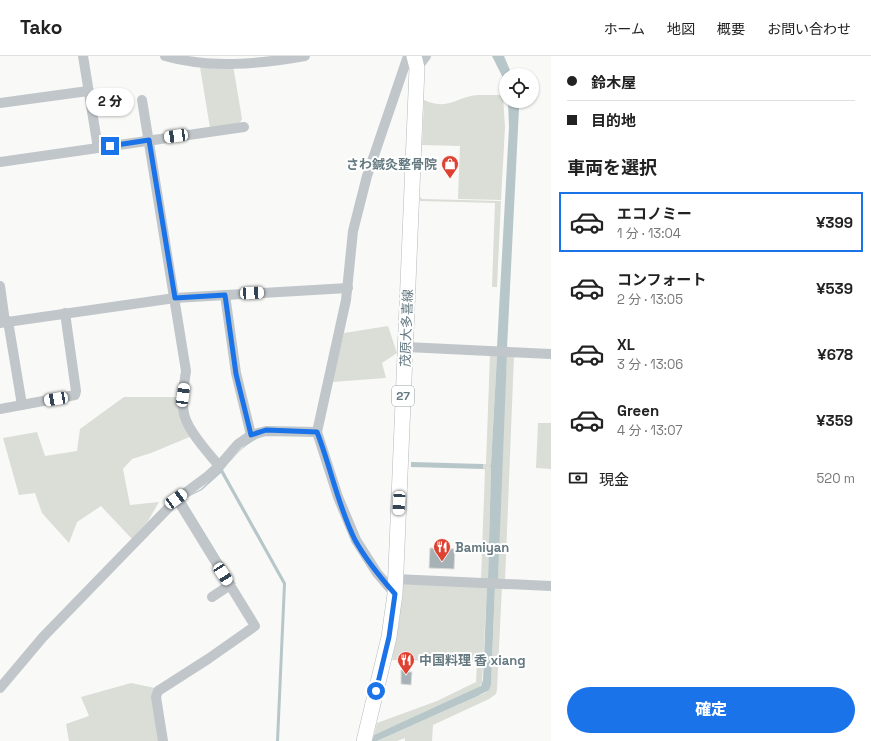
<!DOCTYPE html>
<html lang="ja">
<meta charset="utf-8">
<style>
:root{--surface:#fff;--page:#f2f2f2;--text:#222;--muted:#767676;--line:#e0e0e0;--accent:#1a73e8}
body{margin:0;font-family:"Space Grotesk","Noto Sans JP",sans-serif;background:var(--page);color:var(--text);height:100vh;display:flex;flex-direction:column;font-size:15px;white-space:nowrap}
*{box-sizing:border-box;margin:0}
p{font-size:13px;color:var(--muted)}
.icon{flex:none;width:22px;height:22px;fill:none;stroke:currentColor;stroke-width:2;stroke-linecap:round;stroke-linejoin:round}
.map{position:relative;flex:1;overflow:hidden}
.side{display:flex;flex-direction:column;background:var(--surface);width:320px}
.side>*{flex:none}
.guide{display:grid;align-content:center;height:88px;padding:0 16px;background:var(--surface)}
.tools{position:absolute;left:499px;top:12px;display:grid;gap:8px}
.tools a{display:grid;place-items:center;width:40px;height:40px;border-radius:50%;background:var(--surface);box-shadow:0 1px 3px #0004;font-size:20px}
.end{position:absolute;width:18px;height:18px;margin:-9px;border:5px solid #1a73e8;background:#fff;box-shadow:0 0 0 2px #fff}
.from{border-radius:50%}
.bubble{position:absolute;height:28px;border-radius:14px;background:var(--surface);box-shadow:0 1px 3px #0004;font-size:13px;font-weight:800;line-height:28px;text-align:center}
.car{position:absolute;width:12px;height:24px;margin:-12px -6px;border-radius:5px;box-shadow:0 0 3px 1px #0007;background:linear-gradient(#fff 24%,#345 0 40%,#fff 0 76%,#345 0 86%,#fff 0)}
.guide b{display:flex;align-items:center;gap:14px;height:38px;font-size:15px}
.guide b+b{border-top:1px solid var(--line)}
.guide i{width:10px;height:10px;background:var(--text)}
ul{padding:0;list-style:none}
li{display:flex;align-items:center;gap:12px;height:60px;margin:0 8px 6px;padding:0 8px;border:2px solid transparent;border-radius:0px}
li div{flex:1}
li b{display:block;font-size:15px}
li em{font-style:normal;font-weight:800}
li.on{border-color:var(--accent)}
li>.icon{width:36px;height:36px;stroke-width:1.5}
h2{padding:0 16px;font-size:18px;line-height:48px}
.pay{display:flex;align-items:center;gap:10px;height:44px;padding:0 16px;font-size:15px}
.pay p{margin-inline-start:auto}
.action{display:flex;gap:8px;margin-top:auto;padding:8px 16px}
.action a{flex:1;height:46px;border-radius:24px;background:var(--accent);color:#fff;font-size:16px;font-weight:800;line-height:46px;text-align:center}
header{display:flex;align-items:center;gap:24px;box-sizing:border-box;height:56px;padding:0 20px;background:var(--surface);border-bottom:1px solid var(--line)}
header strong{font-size:19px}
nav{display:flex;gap:22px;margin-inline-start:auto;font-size:14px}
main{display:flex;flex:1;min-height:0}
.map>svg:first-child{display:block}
.green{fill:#daded6}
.water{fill:#b7c6c8}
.building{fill:#a7b2b6;stroke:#dbdbd9}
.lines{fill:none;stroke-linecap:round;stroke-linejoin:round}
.primary-casing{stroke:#b4babd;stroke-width:16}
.minor{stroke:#c0c6c9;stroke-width:10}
.primary{stroke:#fff;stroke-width:15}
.route{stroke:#1a73e8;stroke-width:5}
.labels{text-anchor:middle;stroke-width:4;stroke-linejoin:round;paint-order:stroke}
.shield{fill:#fff;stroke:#93a1a7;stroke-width:1}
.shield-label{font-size:12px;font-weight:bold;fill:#657981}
.poi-label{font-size:13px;font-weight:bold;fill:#657981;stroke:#fff;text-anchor:start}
.street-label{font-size:13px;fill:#657981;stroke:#fff}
</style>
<header>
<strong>Tako</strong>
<nav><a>ホーム</a><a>地図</a><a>概要</a><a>お問い合わせ</a></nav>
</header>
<main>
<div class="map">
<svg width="551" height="685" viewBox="0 0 551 685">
<rect width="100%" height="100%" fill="#f9f9f7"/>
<g class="green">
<polygon points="233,9 242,63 239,68 210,72 200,11"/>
<path d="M478 39H499L503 40 505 71 501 144 458 143 460 90 422 89 424 44C449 55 455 41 478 39Z"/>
<polygon points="420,141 422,143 501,145 497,231 492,231 495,147 420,145"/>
<polygon points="388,270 397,297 382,307 386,322 332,326 344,277"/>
<polygon points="490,298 497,299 491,410 490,410 491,412 488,524 481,523 485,414 483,413 483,408 486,408"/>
<polygon points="507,299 514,299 505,525 498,524 501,413"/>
<polygon points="124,341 180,341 192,380 151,397 132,403 123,413 130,449 159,446 148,465 132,483 101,450 77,466 69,487 42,457 35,437 19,439 3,382 37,376 45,400 77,395 80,373"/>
<polygon points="538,367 551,367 551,413 536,412"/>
<polygon points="403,528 487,529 482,627 479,632 374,679 377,667 437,645 476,626 477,606 392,604 399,566"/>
<polygon points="495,530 502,530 497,633 496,638 489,643 433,669 432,685 405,685 405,682 397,685 377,685 485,637 491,629"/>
<polygon points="131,627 155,632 160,685 69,685 66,668 89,660 81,641"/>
</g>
<g class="water">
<polygon points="492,0 504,0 512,19 506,19 506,35 502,20"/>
<polygon points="508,45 518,45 519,52 507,292 497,291 509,71"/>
<polygon points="497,299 507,299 498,524 488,524 491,412 490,410 491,409"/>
<path d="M262 381C246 386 233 401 223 414L286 527 279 685H276L283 528 221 417 202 434 184 443 236 528H234L182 443 201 433 250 384Z"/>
<polygon points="411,406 483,408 483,413 411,411"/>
<polygon points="487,529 495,530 491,629 489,634 478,640 377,685 372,685 374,679 481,630 483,624"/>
</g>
<g class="building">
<polygon points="430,492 455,493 454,513 429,512"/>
<polygon points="401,614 409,614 409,616 412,616 411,629 401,628"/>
</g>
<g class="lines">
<defs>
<polyline id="primary" points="364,685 389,581 395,538 417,12 414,0"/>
</defs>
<use href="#primary" class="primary-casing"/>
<g class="minor">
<polyline points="83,0 98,92"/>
<path d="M165 0C210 13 260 8 305 0"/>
<polyline points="417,12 426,0"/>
<path d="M142 44 186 315C184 330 180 349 186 364 193 381 208 396 219 410"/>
<polyline points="0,47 88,35"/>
<polyline points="0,106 244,71"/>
<polyline points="0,230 5,266"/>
<polyline points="225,239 236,317 251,379"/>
<polyline points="8,265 22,349"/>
<polyline points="0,267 175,242 348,232"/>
<polyline points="406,291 551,298"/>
<polyline points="0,353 75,339 76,335 65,257"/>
<polyline points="395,523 551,530"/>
<polyline points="395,538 377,517 356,484 338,441 317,376 346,244 353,175 367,120 408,0"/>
<polyline points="212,541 230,529"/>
<polyline points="0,632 43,581 177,443 208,420 219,410 238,388 251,379 266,375 317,376"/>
<polyline points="163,685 156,641 158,635 208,603 255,570 177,443"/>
</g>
<use href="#primary" class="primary"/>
</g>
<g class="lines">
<path class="route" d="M110 90 149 84 175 242 225 239 236 318 251 379 266 374 317 376C331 412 338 450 355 484 366 504 380 521 395 538L389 581 376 635"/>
</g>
<defs>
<symbol id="shop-pin" viewBox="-11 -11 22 30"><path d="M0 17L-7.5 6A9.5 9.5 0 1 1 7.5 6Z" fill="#de4232" stroke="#fff"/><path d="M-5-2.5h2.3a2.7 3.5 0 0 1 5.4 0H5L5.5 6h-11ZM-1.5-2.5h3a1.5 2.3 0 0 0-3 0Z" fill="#fff"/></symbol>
<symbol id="restaurant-pin" viewBox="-11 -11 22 30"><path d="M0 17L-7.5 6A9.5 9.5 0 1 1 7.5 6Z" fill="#de4232" stroke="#fff"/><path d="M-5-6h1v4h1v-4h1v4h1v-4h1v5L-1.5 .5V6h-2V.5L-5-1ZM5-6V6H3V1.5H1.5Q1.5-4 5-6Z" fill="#fff"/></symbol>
</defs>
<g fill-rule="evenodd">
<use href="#shop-pin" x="440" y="98" width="20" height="27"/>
<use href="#restaurant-pin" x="432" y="481" width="20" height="27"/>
<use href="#restaurant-pin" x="396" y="594" width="20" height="27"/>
</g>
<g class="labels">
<rect class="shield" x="392" y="330" width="22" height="20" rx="3"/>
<g class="shield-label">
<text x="403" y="344">27</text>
</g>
<g class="poi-label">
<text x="437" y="113" text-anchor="end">さわ鍼灸整骨院</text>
<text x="455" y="496">Bamiyan</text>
<text x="419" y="609">中国料理 香 xiang</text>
</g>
<g class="street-label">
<text transform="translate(406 272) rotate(-88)" y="5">茂原大多喜線</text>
</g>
</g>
</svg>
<div class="tools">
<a><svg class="icon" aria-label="locate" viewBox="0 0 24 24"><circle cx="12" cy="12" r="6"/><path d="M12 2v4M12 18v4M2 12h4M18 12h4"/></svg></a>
</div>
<i class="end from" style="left:376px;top:635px"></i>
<i class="end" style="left:110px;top:90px"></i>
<div class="bubble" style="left:86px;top:32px;width:48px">2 分</div>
<i class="car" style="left:176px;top:80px;rotate:262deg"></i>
<i class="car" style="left:252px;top:237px;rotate:87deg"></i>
<i class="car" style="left:183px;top:339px;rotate:8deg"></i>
<i class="car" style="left:56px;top:343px;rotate:260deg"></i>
<i class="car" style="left:176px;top:443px;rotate:54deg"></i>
<i class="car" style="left:399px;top:447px;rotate:183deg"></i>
<i class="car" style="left:223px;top:518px;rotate:147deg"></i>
</div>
<section class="side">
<div class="guide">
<b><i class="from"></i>鈴木屋</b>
<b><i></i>目的地</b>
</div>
<h2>車両を選択</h2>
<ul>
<li class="on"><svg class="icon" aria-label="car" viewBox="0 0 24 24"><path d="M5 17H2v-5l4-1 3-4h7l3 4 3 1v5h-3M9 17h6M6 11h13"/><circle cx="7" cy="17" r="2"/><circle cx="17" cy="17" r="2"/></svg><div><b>エコノミー</b><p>1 分 · 13:04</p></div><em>¥399</em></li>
<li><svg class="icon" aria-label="car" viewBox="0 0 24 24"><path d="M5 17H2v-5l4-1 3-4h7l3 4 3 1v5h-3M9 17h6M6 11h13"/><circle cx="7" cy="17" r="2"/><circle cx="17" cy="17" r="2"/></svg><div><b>コンフォート</b><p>2 分 · 13:05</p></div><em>¥539</em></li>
<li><svg class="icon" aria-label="car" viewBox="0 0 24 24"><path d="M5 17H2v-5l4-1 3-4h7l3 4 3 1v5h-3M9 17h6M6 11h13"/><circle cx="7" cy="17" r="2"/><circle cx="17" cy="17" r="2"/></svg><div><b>XL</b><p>3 分 · 13:06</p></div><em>¥678</em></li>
<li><svg class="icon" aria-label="car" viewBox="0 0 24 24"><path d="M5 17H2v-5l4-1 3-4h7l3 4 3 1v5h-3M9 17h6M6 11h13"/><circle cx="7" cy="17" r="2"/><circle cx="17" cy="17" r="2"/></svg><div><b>Green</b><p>4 分 · 13:07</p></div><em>¥359</em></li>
</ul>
<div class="pay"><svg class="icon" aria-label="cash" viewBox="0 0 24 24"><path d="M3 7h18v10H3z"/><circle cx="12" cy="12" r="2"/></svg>現金<p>520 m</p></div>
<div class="action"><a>確定</a></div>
</section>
</main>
